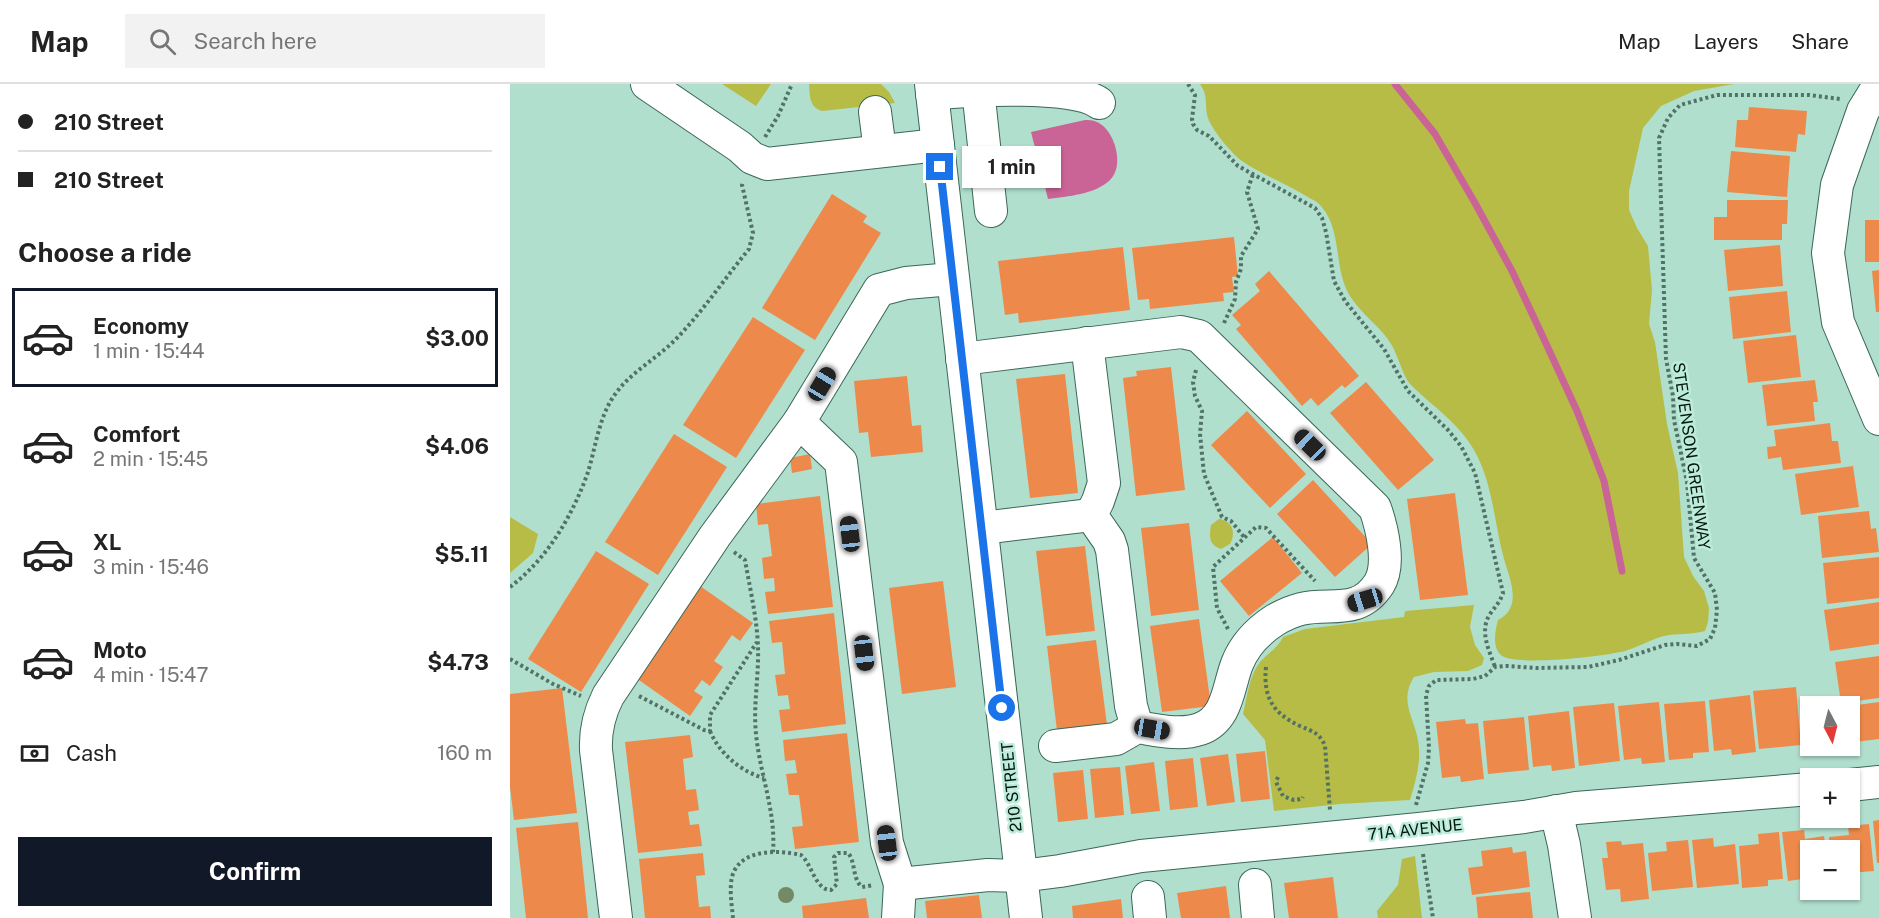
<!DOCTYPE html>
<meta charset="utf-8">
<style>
:root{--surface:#fff;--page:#f2f2f2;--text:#222;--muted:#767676;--line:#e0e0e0;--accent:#111827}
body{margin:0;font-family:"Public Sans",sans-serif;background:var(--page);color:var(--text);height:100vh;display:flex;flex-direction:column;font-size:22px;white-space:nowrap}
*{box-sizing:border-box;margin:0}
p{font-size:20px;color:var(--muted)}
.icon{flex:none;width:33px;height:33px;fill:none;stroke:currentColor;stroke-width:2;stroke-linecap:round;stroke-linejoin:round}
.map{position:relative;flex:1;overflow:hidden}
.side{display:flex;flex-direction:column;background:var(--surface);width:510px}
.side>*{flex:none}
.guide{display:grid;align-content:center;height:132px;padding:0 18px;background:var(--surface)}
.needle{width:39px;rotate:173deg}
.buttons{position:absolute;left:1290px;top:612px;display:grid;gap:12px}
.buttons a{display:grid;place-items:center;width:60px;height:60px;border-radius:0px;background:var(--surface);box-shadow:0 2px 4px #0004;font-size:30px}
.end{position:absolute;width:27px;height:27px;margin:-14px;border:8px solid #1a73e8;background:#fff;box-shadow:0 0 0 3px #fff}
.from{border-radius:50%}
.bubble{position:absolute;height:42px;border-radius:0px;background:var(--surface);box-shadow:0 2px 4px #0004;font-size:20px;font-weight:700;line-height:42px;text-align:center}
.car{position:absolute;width:18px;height:36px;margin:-18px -9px;border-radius:8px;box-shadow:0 0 4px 2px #0007;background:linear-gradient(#222 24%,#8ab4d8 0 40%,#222 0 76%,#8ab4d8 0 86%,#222 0)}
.guide b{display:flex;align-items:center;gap:21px;height:57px;font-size:22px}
.guide b+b{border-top:2px solid var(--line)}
.guide i{width:15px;height:15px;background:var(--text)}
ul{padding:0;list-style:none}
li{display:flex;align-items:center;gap:18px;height:99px;margin:0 12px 9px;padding:0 6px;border:3px solid transparent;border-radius:0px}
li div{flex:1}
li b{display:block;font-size:22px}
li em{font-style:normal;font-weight:700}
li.active{border-color:var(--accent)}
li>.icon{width:54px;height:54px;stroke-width:1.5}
h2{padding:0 18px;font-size:27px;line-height:72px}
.pay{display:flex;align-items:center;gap:15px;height:66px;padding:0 18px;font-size:22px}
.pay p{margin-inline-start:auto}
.button{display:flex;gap:12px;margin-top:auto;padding:12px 18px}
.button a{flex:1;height:69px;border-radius:0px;background:var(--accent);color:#fff;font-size:24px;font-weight:700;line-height:69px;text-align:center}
header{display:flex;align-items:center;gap:36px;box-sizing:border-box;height:84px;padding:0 30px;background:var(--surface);border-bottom:2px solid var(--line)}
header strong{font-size:28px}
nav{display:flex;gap:33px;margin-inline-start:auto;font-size:21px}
.search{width:420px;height:54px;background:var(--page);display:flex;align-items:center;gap:15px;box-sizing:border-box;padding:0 21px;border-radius:0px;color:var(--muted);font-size:22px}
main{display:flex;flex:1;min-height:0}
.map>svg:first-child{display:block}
.green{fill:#b7bc46}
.water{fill:#ca6396}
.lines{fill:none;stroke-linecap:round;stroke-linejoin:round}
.stream{stroke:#ca6396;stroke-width:7}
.building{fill:#ed8a4b}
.minor-casing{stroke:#3b6758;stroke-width:34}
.path{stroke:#537267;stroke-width:4;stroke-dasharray:3 3;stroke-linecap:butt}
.minor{stroke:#fff;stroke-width:32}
.tree{fill:#748a67}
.route{stroke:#1a73e8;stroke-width:8}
.labels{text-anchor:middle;stroke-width:5;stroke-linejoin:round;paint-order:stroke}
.street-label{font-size:16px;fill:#051711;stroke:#bdecdb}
</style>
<header>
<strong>Map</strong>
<div class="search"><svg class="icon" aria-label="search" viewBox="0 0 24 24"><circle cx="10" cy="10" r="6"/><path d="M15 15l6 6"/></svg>Search here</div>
<nav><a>Map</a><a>Layers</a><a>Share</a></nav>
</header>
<main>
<section class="side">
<div class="guide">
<b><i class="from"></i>210 Street</b>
<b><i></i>210 Street</b>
</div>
<h2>Choose a ride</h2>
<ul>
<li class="active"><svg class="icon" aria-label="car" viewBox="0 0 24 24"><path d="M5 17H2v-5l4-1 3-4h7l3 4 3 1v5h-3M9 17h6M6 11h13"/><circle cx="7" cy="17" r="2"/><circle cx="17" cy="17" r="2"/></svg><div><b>Economy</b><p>1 min · 15:44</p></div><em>$3.00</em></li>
<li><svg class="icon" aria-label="car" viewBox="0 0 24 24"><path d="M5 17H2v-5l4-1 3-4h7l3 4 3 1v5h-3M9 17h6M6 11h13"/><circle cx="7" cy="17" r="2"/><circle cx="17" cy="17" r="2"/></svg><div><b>Comfort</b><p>2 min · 15:45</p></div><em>$4.06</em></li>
<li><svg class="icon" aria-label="car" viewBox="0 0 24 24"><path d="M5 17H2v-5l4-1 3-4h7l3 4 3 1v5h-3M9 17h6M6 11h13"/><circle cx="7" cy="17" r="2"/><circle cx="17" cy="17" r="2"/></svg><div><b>XL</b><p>3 min · 15:46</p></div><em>$5.11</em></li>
<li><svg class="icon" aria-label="car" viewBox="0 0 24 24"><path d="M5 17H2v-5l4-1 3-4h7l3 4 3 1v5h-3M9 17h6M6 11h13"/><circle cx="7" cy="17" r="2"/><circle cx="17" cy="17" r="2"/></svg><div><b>Moto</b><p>4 min · 15:47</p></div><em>$4.73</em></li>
</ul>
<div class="pay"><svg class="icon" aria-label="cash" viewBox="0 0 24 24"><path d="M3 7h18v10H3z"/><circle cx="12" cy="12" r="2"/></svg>Cash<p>160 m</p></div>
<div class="button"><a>Confirm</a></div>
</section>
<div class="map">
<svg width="1369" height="834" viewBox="0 0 1369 834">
<rect width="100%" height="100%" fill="#b0dfce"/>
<g class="green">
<polygon points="212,0 261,0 246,22"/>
<path d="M299 0H371L379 8 385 19 312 27C299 23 300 12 299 0Z"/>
<path d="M690 0H1224L1184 7 1151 22 1133 44 1119 107V126L1127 144 1138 162 1142 206 1139 240 1145 258 1157 340 1168 389 1174 473 1183 492 1194 507 1199 524 1198 538 1195 547C1181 551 1167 549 1154 552 1142 555 1128 563 1115 567 1096 572 1004 583 991 571 982 563 985 547 988 536 1013 523 1000 496 994 475 984 439 983 399 964 366 948 338 923 323 901 301 893 293 888 271 881 260 872 244 851 230 840 212 823 185 833 147 811 122 807 117 801 115 796 112 776 99 750 90 732 77 722 70 702 46 698 34 694 21 699 13 690 0Z"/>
<polygon points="0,433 28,450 23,469 0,489"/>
<path d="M709 435C723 437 726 449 720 460L711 465C699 461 699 453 701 441Z"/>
<path d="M964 521 960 543 965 561 974 574 972 581 958 587 924 588 904 593C887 620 908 637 909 665 910 683 905 699 900 716L830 720 764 727 755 656 733 630C737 613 739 592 750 578 758 569 768 564 773 553L795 545 894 533 895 527Z"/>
<polygon points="905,772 912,834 868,834 867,827 888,801 892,775"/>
</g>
<path class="water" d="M575 36C582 36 587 37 592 41 606 52 614 83 600 96 584 111 558 112 538 115L521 48Z"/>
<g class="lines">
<polyline class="stream" points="885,0 925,50 965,119 1002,187 1033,253 1067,327 1094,397 1112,487"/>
</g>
<g class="building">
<polygon points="1239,23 1297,27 1295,51 1288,50 1286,68 1225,63 1227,36 1238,36"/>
<polygon points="1221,67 1280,72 1277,113 1217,108"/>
<polygon points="322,110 357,132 353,138 371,149 305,256 252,224"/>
<polygon points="1217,116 1278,116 1277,140 1272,140 1272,156 1204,156 1204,133 1217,133"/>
<rect x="1355" y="136" width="14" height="42"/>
<polygon points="724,153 728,192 722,193 724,208 713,209 714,217 640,225 639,215 628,216 622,164"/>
<polygon points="1270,161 1273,202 1218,207 1214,166"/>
<polygon points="613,163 620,226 509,239 508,229 495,231 488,177"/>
<polygon points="1369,186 1369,228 1366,228 1362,187"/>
<polygon points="759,187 849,292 835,304 832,301 808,322 801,314 792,322 726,245 731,241 722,231 750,207 745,200"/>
<polygon points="1277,207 1281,248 1223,255 1219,213"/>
<polygon points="243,233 295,266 226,374 173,341"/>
<polygon points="1286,251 1291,293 1238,299 1233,257"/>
<polygon points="661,283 675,406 626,412 613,294 627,292 626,287"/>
<polygon points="555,290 568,409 520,414 506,295"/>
<polygon points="397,292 402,342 411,341 413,368 361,373 358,348 349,349 344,297"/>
<polygon points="1305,296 1308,318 1303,318 1305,337 1257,342 1252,301"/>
<polygon points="856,298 924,376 888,406 820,329"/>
<polygon points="737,327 796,390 760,424 701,361"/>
<polygon points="1320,339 1322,357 1328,357 1331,379 1273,386 1271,373 1258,375 1257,363 1266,362 1264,346"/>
<polygon points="164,350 217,383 148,491 95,458"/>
<polygon points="300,370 302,385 282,389 280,374"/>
<polygon points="1343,382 1349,423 1291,431 1285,390"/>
<polygon points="803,396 862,460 825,493 767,430"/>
<polygon points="945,409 958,511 910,516 897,415"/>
<polygon points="310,412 323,523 258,530 255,508 265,507 264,494 254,495 252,474 262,472 258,440 248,441 246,420"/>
<polygon points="1359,427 1361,445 1366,444 1369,468 1312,474 1308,432"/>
<polygon points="679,439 689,526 641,532 631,444"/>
<polygon points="763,453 792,489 739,532 710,497"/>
<polygon points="575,462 585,547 536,552 526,467"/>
<polygon points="86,467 139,500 71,608 18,575"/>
<polygon points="1369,473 1369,514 1317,520 1313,479"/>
<polygon points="433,497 446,603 392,610 379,504"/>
<polygon points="190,502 243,539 230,557 222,551 204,577 213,583 200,602 192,596 184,607 193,613 180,632 126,594"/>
<polygon points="1369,518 1369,560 1320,567 1314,526"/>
<polygon points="324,529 336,640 272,648 269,626 280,625 278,611 268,612 265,591 275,590 272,558 262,559 259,537"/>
<polygon points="689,535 701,622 652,628 640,542"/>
<polygon points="586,556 597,641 547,647 537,562"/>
<polygon points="1369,572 1369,614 1331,619 1325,578"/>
<polygon points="1286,603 1291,661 1249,665 1243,607"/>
<polygon points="52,604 67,729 4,736 0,703 0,610"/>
<polygon points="1240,611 1246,668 1222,671 1221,665 1204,667 1199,616"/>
<polygon points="1195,617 1199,668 1183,669 1183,674 1159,676 1154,620"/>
<polygon points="1149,618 1155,678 1132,680 1131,674 1114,676 1108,622"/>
<polygon points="1369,618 1369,655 1345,658 1343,648 1340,649 1340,622"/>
<polygon points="1104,619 1110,677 1069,682 1063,623"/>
<polygon points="1059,627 1065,684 1042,687 1041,681 1023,683 1018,632"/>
<polygon points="1014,633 1019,686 978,690 973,637"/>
<polygon points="955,635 956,640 968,639 974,695 951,698 950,692 932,694 926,638"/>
<polygon points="337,649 349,758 285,765 282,743 293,742 289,711 279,711 276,690 287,689 285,676 275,677 273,656"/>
<polygon points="180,651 183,673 173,675 176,706 186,705 189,726 178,728 180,741 189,740 192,762 128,769 115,658"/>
<polygon points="755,667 760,715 731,718 726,670"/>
<polygon points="718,670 725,718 697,722 690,674"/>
<polygon points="683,674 688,723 660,726 655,677"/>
<polygon points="644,678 650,727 621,730 615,682"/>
<polygon points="610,683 614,731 585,734 580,685"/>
<polygon points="573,686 578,735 548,738 543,689"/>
<polygon points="1369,736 1369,779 1367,779 1363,737"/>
<polygon points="68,738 78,834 16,834 6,744"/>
<polygon points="1359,740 1364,787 1340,789 1340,766 1320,766 1319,753 1339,751 1338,742"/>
<polygon points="1294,746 1295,755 1314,752 1316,766 1300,766 1300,794 1278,797 1272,748"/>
<polygon points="1269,748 1273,795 1258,796 1258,802 1232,804 1229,762 1249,760 1248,750"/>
<polygon points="1203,754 1204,763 1225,760 1229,800 1187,804 1182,756"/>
<polygon points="1178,756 1183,803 1142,807 1138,769 1157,767 1156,758"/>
<polygon points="1111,757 1112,761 1133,759 1139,815 1111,818 1110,805 1096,806 1092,774 1098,774 1096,758"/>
<polygon points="1002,763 1003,769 1016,767 1020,803 962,811 958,784 973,782 971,767"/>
<polygon points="193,769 195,791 186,792 189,823 200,822 201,834 135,834 129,775"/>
<polygon points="823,793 828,834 779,834 774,799"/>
<polygon points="716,802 720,834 671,834 667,809"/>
<polygon points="1020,808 1023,834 968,834 966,813"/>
<polygon points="469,811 472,834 417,834 415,817"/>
<polygon points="356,814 359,834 293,834 292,822"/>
<polygon points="611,815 613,834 563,834 562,822"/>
</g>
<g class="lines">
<defs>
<g id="minor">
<polyline points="137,0 230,63 242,74 257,80 428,61"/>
<polyline points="421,0 516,834"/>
<polyline points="1369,1 1353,27 1327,101 1318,169 1328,238 1369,335"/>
<polyline points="468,5 481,127"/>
<path d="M422 10C460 6 564 0 589 19"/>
<polyline points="365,28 370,67"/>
<polyline points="442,195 396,199 369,206 289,338 331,378 377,759 390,800 478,791 511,792 550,787 631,772 909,745 1014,733 1066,724 1300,705"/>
<polyline points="577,259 594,399 588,417 581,431 599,457 602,466 621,622 627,643"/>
<path d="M452 275 671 248 689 252 865 424C872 444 881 481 869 500 848 532 821 518 791 525 783 527 772 532 765 536 748 547 734 562 727 580 718 603 718 635 690 645 670 652 647 646 627 643L606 655 545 662"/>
<polyline points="472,444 581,431"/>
<polyline points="1340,701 1369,698"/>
<polyline points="1046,727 1054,761 1065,834"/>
<polyline points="745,801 748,834"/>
<polyline points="638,813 640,834"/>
<path d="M106 834 86 666C85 646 89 630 98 612L205 452 289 338"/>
<polyline points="388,834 390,800"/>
</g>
</defs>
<use href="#minor" class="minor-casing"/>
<g class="path">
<path d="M678 0 685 11 682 35 683 40 687 46 699 52 728 82 805 124 812 134 816 148 824 197 835 217 874 265 898 307 938 346 951 362 965 389 993 509C990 518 985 523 980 530 969 547 979 566 985 583"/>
<polyline points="255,53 268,32 282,0"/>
<polyline points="714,239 725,215 726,198 731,185 731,172 748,145 737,108 743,90"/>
<polyline points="686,286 683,298 685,312 692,327 690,350 694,390 712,433 721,437 734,453"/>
<path d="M224 468 235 476C240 505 247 534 248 563 249 592 243 621 246 650 250 691 266 727 263 768"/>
<path d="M0 503C37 475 61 434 77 391 86 364 88 333 106 309 122 287 148 274 167 254 193 227 215 194 239 165L243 149 232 101 233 97"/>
<polyline points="718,545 707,524 703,483 746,443 756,444 805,497"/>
<polyline points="0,575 43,600 71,612"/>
<path d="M756 583C753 612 762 629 790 642 802 647 810 649 815 662L820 726"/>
<polyline points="129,612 194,646 200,647 200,631 247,558"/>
<path d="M200 647C209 669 231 688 254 694"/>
<polyline points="768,693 766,698 773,712 784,716 792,715 793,713"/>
<polyline points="906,721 918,679 919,664 916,611 919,602 926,596 963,595 975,592 985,583 997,582 1026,584 1078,583 1109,576 1155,561 1167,560 1187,562 1200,555 1205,544 1207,526 1205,509 1184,474 1177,398 1164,336 1163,312 1156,275 1149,54 1158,34 1170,21 1207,11 1299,11 1330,15"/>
<polyline points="913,770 923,834"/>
<path d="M223 834C222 823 220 811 221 800 223 765 265 765 291 771 302 780 305 806 321 806L327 800 324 773 328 769H338C346 778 342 795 352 803L364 801"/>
</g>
<use href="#minor" class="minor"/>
</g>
<circle class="tree" cx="276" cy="811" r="8"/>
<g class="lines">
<polyline class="route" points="430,83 492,624"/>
</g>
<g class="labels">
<g class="street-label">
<text transform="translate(1182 372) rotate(82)" y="6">STEVENSON GREENWAY</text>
<text transform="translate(501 703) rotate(-96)" y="6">210 STREET</text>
<text transform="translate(905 745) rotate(-6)" y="6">71A AVENUE</text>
</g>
</g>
</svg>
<div class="buttons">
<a><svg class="needle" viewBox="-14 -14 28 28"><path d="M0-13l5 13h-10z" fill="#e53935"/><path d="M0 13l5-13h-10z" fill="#767676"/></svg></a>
<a>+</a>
<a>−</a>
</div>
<i class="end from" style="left:492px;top:624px"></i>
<i class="end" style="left:430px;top:83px"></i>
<div class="bubble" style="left:452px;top:62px;width:99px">1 min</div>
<i class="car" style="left:312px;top:300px;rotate:31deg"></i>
<i class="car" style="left:800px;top:361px;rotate:314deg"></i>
<i class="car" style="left:340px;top:450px;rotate:353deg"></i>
<i class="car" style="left:855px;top:516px;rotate:253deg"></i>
<i class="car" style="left:354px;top:569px;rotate:173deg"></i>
<i class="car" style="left:642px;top:645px;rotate:100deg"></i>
<i class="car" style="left:377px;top:759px;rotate:353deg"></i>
</div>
</main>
